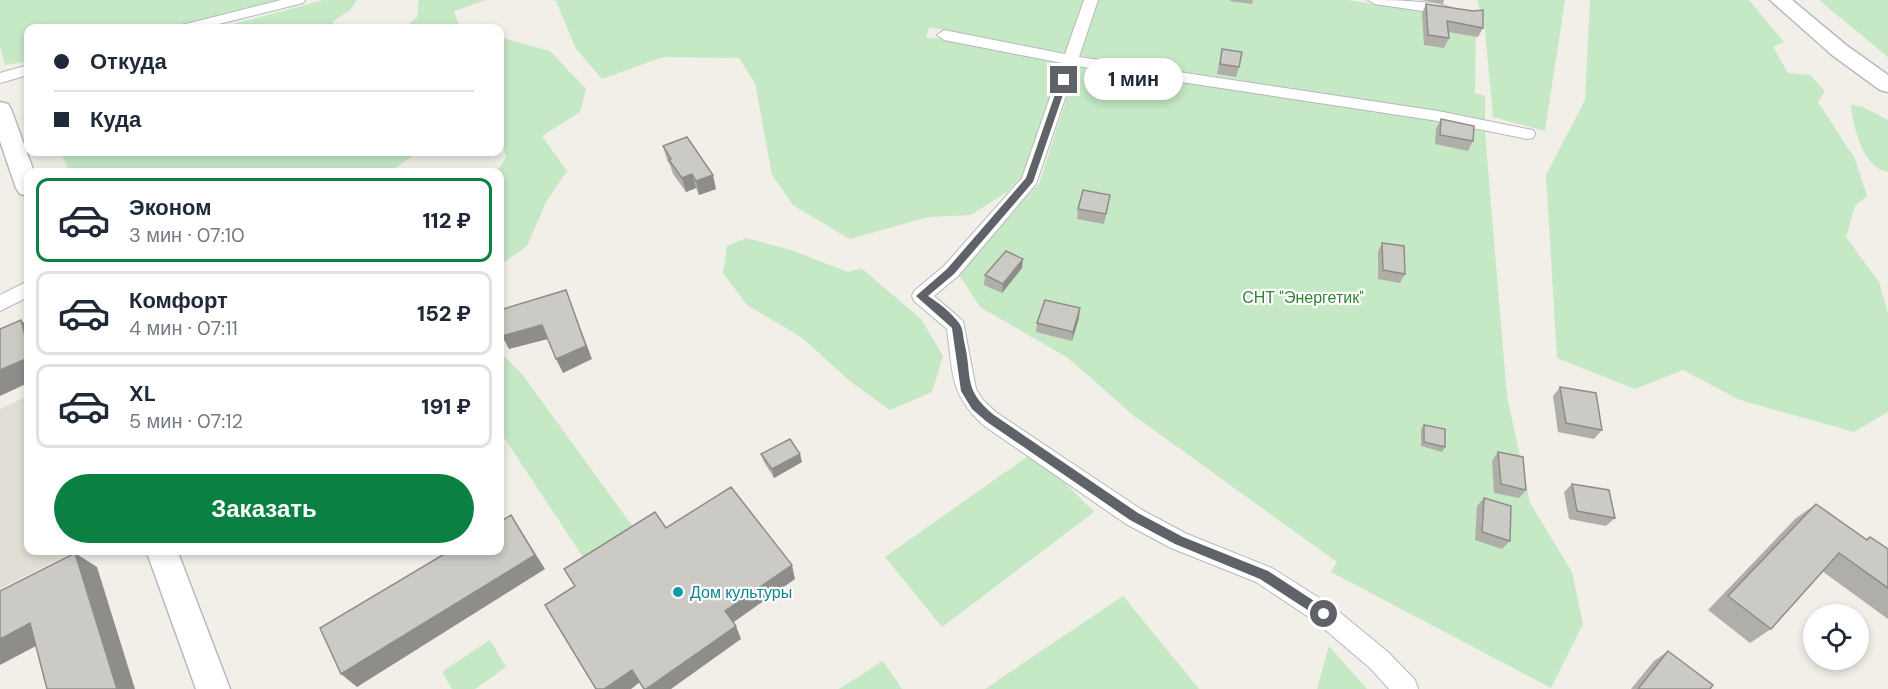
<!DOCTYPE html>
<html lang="ru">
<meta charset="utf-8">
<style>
:root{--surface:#fff;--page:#f6f6f7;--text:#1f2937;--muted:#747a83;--line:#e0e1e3;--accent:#0b8043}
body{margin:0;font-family:"DM Sans",sans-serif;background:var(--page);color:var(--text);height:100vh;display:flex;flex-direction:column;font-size:22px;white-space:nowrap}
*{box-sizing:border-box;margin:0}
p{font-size:20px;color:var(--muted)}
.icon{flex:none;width:33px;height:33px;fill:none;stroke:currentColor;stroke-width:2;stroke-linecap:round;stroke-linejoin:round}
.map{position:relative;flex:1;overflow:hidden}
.side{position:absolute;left:24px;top:168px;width:480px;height:387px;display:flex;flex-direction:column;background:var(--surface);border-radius:12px;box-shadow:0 3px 9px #0003}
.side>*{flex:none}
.top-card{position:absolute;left:24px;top:24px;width:480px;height:132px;border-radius:12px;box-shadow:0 3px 9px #0003;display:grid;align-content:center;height:132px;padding:0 30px;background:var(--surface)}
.buttons{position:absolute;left:1803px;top:604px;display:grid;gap:12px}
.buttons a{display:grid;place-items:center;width:66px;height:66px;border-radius:50%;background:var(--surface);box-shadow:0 3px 9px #0003;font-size:30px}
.end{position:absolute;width:27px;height:27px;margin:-14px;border:8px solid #5f6368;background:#fff;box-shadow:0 0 0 3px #fff}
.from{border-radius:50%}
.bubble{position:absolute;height:42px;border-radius:21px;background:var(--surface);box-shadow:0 3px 9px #0003;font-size:20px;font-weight:800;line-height:42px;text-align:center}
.top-card b{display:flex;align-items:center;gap:21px;height:57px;font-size:22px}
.top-card b+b{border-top:2px solid var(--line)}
.top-card i{width:15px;height:15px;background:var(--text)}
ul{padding:10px 0 0;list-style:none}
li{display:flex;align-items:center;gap:18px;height:84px;margin:0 12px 9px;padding:0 18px;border:3px solid var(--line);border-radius:12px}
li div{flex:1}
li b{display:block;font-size:22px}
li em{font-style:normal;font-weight:800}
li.selected{border-color:var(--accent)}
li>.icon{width:54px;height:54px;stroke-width:1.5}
.button{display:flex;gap:12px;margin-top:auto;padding:12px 30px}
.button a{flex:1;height:69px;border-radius:36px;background:var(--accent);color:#fff;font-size:24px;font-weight:800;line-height:69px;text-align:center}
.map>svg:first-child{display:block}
.education{fill:#e1ded6}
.green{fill:#c5e8c5}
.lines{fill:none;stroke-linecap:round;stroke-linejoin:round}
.street-casing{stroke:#b5b8bc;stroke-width:2}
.secondary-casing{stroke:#b6babf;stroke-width:3}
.street{fill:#fff;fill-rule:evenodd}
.secondary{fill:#fff;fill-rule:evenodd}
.wall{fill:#afaea9}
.shaded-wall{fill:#8f8d8a}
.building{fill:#cccac5;stroke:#8f8d8a;stroke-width:1.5}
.route{fill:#5f6368}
.culture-dot{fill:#0f9aa8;stroke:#fff;stroke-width:2}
.labels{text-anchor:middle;stroke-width:4.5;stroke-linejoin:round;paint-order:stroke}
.park-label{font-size:16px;fill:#348238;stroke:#fff}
.culture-label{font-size:16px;fill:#0d838f;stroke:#fff;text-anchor:start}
</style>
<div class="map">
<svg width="1888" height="689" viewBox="0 0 1888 689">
<rect width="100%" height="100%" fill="#f1efe8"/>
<polygon class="education" points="28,396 28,550 75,551 0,589 0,409"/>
<g class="green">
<polygon points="0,0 282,0 168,28 28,28 28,61 5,65 0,46"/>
<polygon points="324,0 357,0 350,10 332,22 338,28 218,28"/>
<polygon points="419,0 486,0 454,11 460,28 404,28 417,17"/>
<polygon points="550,0 1086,0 1065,53 929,27 926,38 945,38 1063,63 1023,175 1008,191 971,215 928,217 850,239 793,205 772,175 755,83 739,58 663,57 602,79 576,49 556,1"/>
<polygon points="1098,0 1348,0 1476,20 1475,93 1485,96 1485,123 1438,112 1080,56"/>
<polygon points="1477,0 1565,0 1545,131 1493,117 1484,20"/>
<polygon points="1590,0 1749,0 1784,42 1773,47 1788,73 1810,75 1825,91 1818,102 1855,159 1867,196 1855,206 1846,237 1879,282 1888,313 1888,412 1854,432 1740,400 1683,370 1635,389 1557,358 1546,175 1585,100"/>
<polygon points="1819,0 1888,0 1888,57"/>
<polygon points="502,38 550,51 586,89 580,112 542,136 567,171 546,202 527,246 500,265 500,172 497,172 506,157 500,136 500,39"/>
<polygon points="1077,66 1403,114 1485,132 1507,396 1530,503 1572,572 1583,624 1551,688 1331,572 1337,562 1133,415 1068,358 980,307 958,273 1039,184"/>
<path d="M1851 105 1863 107 1888 120V172C1863 168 1853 128 1851 105Z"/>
<polygon points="61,152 418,152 390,172 69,172"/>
<polygon points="746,238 791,250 848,272 861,268 921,319 943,356 932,392 890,410 850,381 801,337 747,305 723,273 727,246"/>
<polygon points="500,352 522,374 636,531 585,560 503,436 500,437"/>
<polygon points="1034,452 1094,512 942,627 885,557"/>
<polygon points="1123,596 1199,689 985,689"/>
<polygon points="490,640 506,667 475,689 452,689 442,672"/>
<polygon points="1329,646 1367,689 1317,689"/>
<polygon points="883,661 902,689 839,689"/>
</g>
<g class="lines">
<defs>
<g id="street">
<polygon points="281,0 305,0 303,3 203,28 180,28 182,25"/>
<path d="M1084 0H1098L1079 57 1438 111 1527 129 1533 130 1535 134 1533 138 1527 139 1438 121 1076 66 1036 184 958 276 934 296 963 321 976 389 983 400 997 413 1142 510 1187 534 1272 568 1332 606 1388 652 1415 680 1418 689H1389L1370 668 1316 622 1256 582 1171 548 1126 524 983 425C949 393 953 372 947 329L914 301 912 296 914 291 944 266 1022 178 1062 63 944 40 937 35 944 30 1065 54Z"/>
<path d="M1368 0C1385 0 1446 0 1456 11L1449 15 1375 4Z"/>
<polygon points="28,65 28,75 0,83 0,73"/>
<polygon points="28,281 28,297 0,311 0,295"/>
</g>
<g id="secondary">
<polygon points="1770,0 1792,0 1846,45 1888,75 1888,92 1880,90 1832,55"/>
<polygon points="0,102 8,104 11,109 34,172 28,172 28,196 20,194 16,188 0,141"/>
<polygon points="146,550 177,550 230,689 196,689"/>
</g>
</defs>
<use href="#street" class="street-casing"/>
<use href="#secondary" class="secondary-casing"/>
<use href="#street" class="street"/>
<use href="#secondary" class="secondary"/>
</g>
<g class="wall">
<polygon points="1230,0 1253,0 1252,4 1230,1"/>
<polygon points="1421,0 1444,0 1443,4"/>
<polygon points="1426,4 1483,28 1478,37 1448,32 1449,38 1444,48 1424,45 1422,13"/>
<polygon points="1222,49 1239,67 1236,77 1217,74"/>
<polygon points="1441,119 1473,141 1468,151 1435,144 1436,129"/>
<polygon points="663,146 716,189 699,195 696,188 686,192 673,174 670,165 667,160"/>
<polygon points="1110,195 1104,224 1077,219 1078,209"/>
<polygon points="1382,243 1405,274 1400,283 1378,279 1378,252"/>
<polygon points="1022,268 1002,293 984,285 985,275"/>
<polygon points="1079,318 1072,341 1036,332 1037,323"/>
<polygon points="1560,387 1602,430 1594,439 1558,432 1553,396"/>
<polygon points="1424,425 1445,447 1442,452 1421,446 1421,429"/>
<polygon points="1498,452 1526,490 1519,498 1494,493 1492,461"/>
<polygon points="761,454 802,462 774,478 764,462"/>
<polygon points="1572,484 1615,518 1606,526 1569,519 1564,492"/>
<polygon points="1484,498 1510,541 1502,549 1475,540 1477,506"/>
<polygon points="1816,504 1866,539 1870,537 1888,549 1888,619 1822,571 1771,629 1750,643 1708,610 1795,519"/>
<polygon points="1668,651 1710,689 1631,689 1654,661"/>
</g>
<g class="shaded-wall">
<polygon points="692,174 696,188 686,192 682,178"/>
<polygon points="713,175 716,189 699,195 696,181"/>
<polygon points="1023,259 1022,268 1002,293 1003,284"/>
<polygon points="566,290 592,359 563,373 556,359"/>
<polygon points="1080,308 1079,318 1072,341 1073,332"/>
<polygon points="21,320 28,327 28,347"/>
<polygon points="542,325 548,339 509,349 502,336"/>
<polygon points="28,358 28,383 0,396 0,370"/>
<polygon points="800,454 802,462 774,478 772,469"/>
<polygon points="511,515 545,569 357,687 341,674"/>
<polygon points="75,553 97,567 135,689 117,689"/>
<polygon points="792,565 795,579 731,624 725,611"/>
<polygon points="30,623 53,637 0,665 0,639"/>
<polygon points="736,626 741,639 671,689 646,689"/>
<polygon points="632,670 640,682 631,689 604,689"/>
</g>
<g class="building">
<polygon points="1426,4 1473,11 1483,10 1483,28 1447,21 1449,38 1428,35"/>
<polygon points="1222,49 1242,52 1239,67 1220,64"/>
<polygon points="1441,119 1474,126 1473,141 1440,135"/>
<polygon points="687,137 713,175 696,181 692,174 682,178 669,160 671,159 663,146"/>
<polygon points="1083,190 1110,195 1106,214 1078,209"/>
<polygon points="1382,243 1404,246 1405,274 1383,270"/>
<polygon points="1006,251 1023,259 1003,284 985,275"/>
<polygon points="566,290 586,346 556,359 542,325 502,336 500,323 500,310"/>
<polygon points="1045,300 1080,308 1073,332 1037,323"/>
<polygon points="21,320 28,347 28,358 0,370 0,329"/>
<polygon points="1560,387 1596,393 1602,430 1566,423"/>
<polygon points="1424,425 1445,429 1445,447 1424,442"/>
<polygon points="790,439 800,454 772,469 761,454"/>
<polygon points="1498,452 1523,457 1526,490 1501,484"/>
<polygon points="1572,484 1609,490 1615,518 1577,511"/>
<polygon points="731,487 792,565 725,611 736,626 646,689 644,689 632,670 604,689 596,689 545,605 575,586 564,569 655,512 666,528"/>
<polygon points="1484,498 1511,506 1510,541 1482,532"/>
<polygon points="1816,504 1867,540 1870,537 1888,549 1888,588 1839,553 1771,629 1728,596"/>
<polygon points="511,515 535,555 341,674 320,628 451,550 500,550 500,522"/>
<polygon points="75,553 117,689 47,689 30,623 0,639 0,591"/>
<polygon points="1668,651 1713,685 1710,689 1638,689"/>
</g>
<path class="route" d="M1064 77 1068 80 1033 182 954 274 928 296C939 303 951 312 959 323 963 328 963 335 964 341 973 377 962 389 994 415L1138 513 1183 537 1268 571 1328 610V618H1320L1260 579 1175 544 1130 520 987 422 972 409 961 391 952 328 916 296 947 269 1026 178 1060 80Z"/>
<circle class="culture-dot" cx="678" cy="592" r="6"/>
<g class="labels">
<g class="park-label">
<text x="1303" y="303">СНТ "Энергетик"</text>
</g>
<g class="culture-label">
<text x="690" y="598">Дом культуры</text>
</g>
</g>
</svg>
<div class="buttons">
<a><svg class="icon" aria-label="locate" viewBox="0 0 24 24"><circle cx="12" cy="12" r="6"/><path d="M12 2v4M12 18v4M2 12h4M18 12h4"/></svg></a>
</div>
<i class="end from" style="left:1324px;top:614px"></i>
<i class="end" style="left:1064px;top:80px"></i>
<div class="bubble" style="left:1084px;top:58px;width:99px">1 мин</div>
<div class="top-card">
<b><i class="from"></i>Откуда</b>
<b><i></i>Куда</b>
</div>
<section class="side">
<ul>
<li class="selected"><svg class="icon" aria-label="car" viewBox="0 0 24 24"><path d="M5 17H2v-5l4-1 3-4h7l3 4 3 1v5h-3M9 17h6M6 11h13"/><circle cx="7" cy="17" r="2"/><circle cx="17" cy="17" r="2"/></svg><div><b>Эконом</b><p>3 мин · 07:10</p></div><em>112 ₽</em></li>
<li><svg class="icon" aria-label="car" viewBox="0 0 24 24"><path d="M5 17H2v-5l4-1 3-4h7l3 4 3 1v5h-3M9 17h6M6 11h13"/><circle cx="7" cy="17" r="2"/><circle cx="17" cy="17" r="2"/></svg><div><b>Комфорт</b><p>4 мин · 07:11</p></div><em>152 ₽</em></li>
<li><svg class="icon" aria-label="car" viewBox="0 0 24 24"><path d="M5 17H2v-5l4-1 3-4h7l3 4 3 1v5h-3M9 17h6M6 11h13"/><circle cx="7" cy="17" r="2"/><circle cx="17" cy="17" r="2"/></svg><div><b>XL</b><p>5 мин · 07:12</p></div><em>191 ₽</em></li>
</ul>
<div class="button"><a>Заказать</a></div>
</section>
</div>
